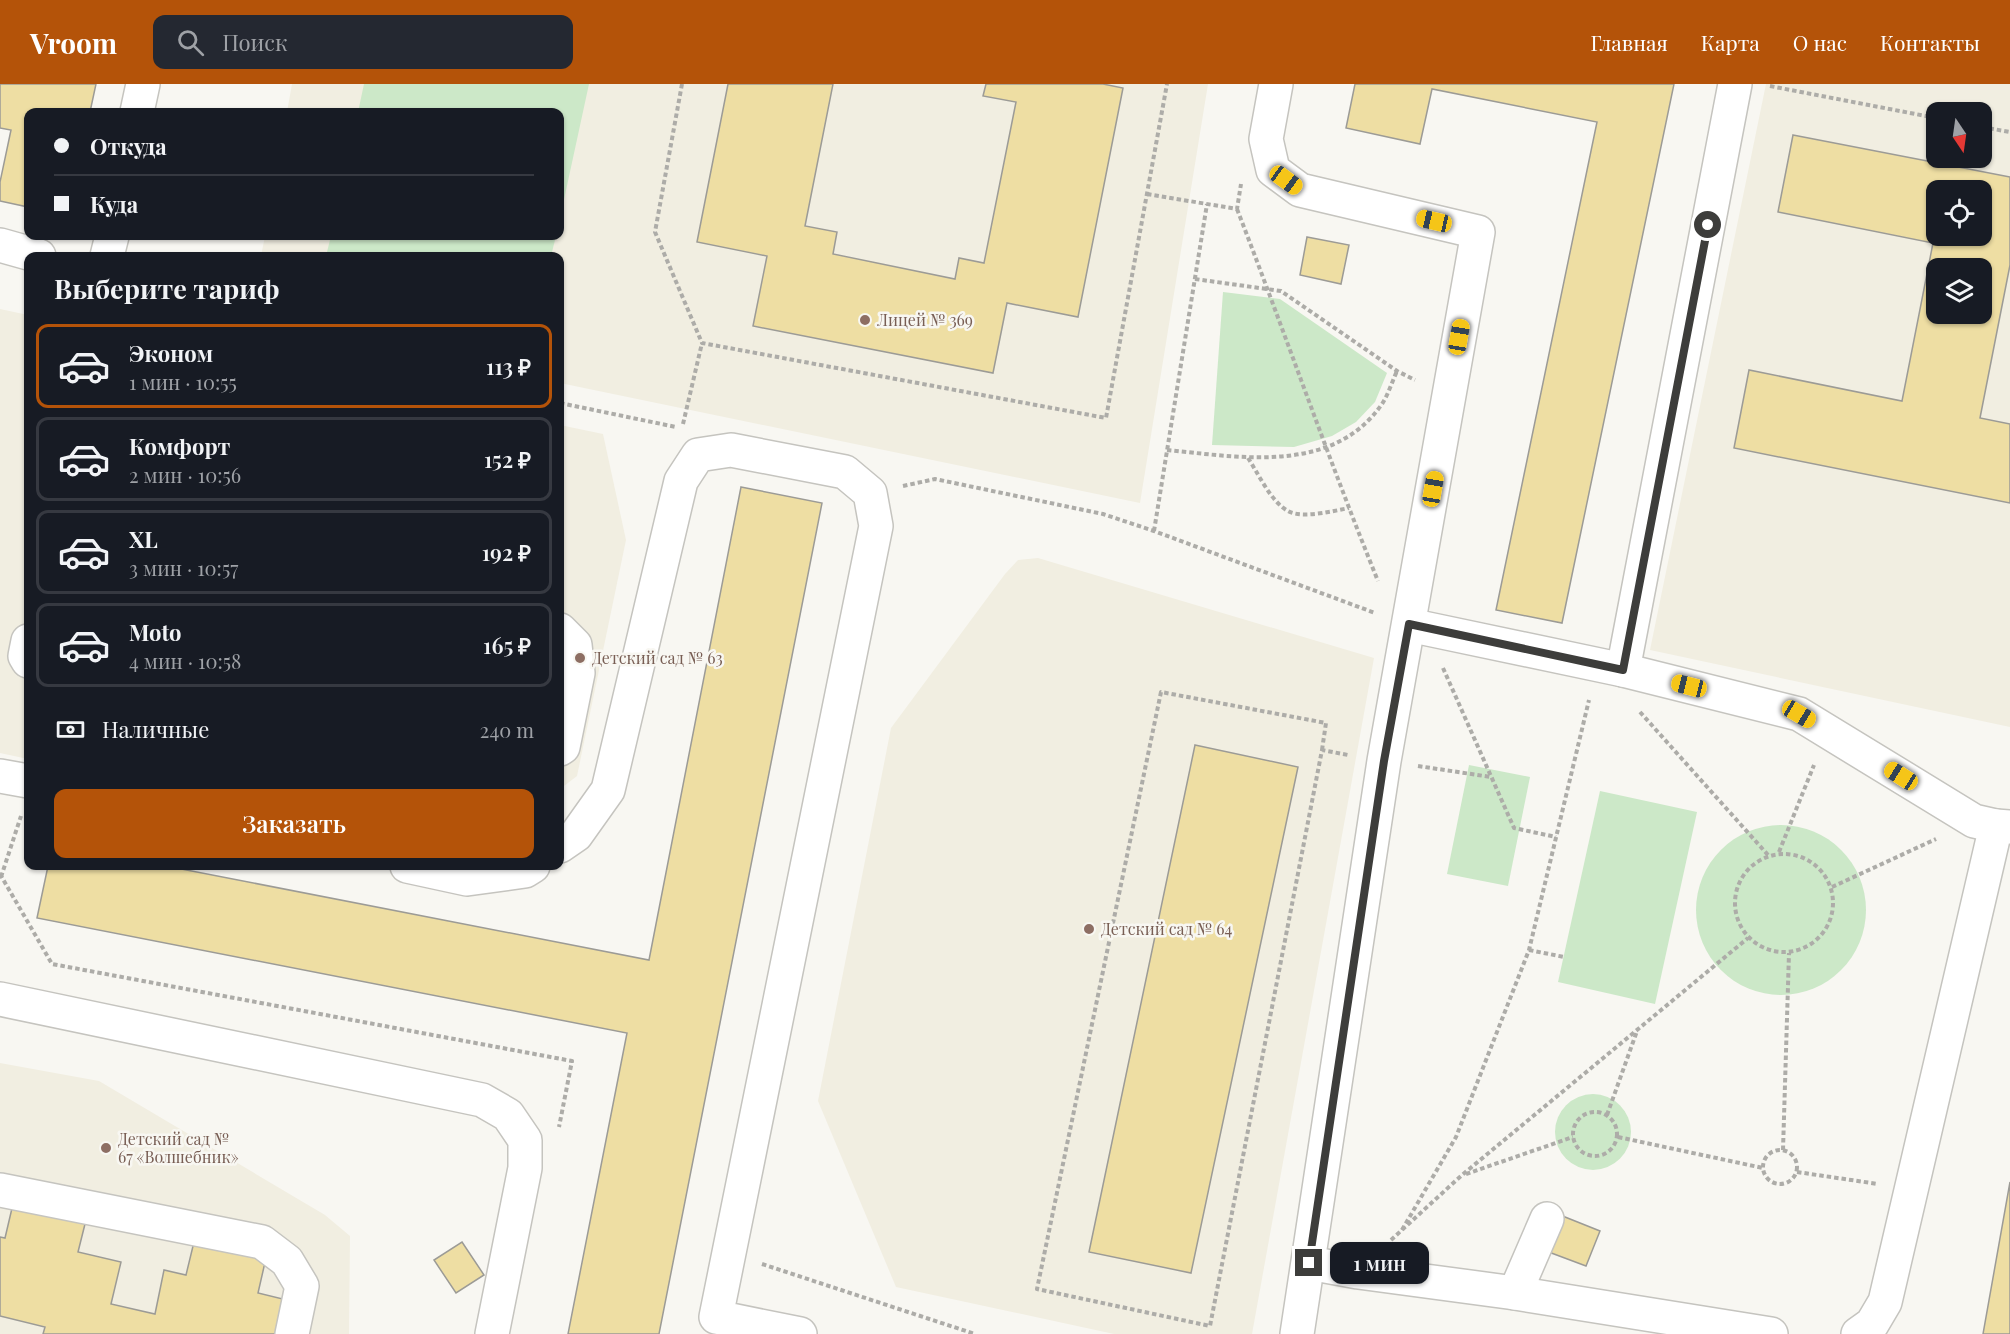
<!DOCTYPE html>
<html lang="ru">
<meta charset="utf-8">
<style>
:root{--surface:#171b24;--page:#242831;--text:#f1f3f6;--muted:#9ea1a6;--line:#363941;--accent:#b45309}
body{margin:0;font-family:"Playfair Display",serif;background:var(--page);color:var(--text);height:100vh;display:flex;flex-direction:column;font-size:22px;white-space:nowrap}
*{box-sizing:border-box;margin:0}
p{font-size:20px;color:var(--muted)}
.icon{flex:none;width:33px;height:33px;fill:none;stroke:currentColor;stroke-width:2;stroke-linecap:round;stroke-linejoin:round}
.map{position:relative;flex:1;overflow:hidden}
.panel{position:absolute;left:24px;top:168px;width:540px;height:618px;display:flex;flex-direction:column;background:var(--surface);border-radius:12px;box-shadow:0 2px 4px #0004}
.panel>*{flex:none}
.top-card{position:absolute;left:24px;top:24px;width:540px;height:132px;border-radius:12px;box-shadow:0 2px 4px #0004;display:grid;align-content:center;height:132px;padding:0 30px;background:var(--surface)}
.needle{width:39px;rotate:167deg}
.fabs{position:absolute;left:1926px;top:18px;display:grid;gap:12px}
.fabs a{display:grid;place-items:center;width:66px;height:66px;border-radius:12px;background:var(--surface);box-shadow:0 2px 4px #0004;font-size:30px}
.end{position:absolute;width:27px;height:27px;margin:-14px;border:8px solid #3d3d3b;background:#fff;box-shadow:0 0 0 3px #fff}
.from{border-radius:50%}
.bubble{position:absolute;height:42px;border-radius:12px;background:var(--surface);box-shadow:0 2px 4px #0004;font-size:20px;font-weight:600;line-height:42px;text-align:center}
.car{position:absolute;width:18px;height:36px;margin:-18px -9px;border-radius:8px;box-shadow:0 0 4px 2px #0007;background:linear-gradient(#f5c518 24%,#345 0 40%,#f5c518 0 76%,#345 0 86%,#f5c518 0)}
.top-card b{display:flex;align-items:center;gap:21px;height:57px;font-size:22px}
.top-card b+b{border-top:2px solid var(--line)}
.top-card i{width:15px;height:15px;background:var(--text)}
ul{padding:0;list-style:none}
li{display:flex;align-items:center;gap:18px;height:84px;margin:0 12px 9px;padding:0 18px;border:3px solid var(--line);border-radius:12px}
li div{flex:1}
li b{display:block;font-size:22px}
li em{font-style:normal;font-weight:600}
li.on{border-color:var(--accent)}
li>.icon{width:54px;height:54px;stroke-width:1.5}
h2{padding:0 30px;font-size:27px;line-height:72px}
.pay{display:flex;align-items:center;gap:15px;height:66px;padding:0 30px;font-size:22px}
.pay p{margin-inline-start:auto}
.primary-button{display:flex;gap:12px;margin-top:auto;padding:12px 30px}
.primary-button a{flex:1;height:69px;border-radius:12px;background:var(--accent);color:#fff;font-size:24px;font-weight:600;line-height:69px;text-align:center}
header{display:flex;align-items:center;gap:36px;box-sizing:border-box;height:84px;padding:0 30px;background:var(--accent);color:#fff}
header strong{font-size:28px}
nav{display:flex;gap:33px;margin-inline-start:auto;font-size:21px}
.search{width:420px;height:54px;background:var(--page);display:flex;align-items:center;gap:15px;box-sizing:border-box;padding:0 21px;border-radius:12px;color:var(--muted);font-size:22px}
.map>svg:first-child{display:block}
.built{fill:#f1eee1;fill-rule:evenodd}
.green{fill:#cce8c8}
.building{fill:#eedea3;stroke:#9c9b96;stroke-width:1.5;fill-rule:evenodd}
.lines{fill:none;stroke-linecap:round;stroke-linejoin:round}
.minor-casing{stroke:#c5c4bf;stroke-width:36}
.path{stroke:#adaca8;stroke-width:4;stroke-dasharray:4.5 3;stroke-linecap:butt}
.minor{stroke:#fff;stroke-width:33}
.route{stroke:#3d3d3b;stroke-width:8}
.education-dot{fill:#8d6e63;stroke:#f8f7f2;stroke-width:2}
.labels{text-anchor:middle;stroke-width:5;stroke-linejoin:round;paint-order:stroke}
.education-label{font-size:16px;fill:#785e54;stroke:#f8f7f2;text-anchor:start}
</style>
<header>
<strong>Vroom</strong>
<div class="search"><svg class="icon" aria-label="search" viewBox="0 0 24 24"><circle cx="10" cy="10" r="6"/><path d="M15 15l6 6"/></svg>Поиск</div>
<nav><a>Главная</a><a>Карта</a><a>О нас</a><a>Контакты</a></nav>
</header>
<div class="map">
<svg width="2010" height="1250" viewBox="0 0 2010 1250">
<rect width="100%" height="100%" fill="#f8f7f2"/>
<g class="built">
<polygon points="292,0 1208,0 1140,419 560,299 560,172 261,172 265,152 560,152 560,28 287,28"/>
<path d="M1766 0H2010V643L1650 566ZM1936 28H1982V74H1936ZM1936 106H1982V152H1936ZM1936 184H1982V230H1936Z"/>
<polygon points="0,225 28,231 28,675 0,669"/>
<polygon points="560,341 603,350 626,456 577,692 560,705"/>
<polygon points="1038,474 1374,574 1252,1250 1114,1250 896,1203 818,1017 891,644 1005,490 1018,476"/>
<polygon points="0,979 99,997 325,1131 350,1152 349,1250 0,1250"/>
</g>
<g class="green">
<polygon points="364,0 589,0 560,134 560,28 358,28"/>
<polygon points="331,152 556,152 551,172 326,172"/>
<polygon points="1223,208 1280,215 1387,289 1375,318 1356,338 1332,352 1294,363 1212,361"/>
<polygon points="1469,681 1530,693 1508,802 1447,790"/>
<polygon points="1600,707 1697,728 1655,920 1558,898"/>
<circle cx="1781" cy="826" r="85"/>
<circle cx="1593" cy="1048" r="38"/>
</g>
<g class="building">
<polygon points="0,0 96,0 90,28 28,28 28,123 0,117 0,98 11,46 0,44"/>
<polygon points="728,0 833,0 805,142 837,148 833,170 955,195 959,174 984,179 1016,18 983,12 986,0 1103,0 1123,4 1078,233 1007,219 993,289 753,242 767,172 697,158"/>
<polygon points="1355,0 1674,0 1562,539 1496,526 1597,38 1432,5 1420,60 1346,44"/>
<path d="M1793 51 2010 93V181L1980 334 2010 340V419L1734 364 1749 286 1902 317 1933 159 1778 128ZM1936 106H1982V152H1936ZM1936 184H1982V230H1936Z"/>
<polygon points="1307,153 1349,161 1341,200 1300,191"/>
<polygon points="741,403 822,419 659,1250 568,1250 627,949 37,834 48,782 166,782 649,876"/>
<polygon points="1195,661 1298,683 1191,1189 1089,1168"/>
<polygon points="2010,1098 2010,1250 1983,1250"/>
<polygon points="13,1120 86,1136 78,1168 121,1178 111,1220 155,1230 164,1186 186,1191 194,1158 266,1174 258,1209 291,1217 284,1250 43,1250 45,1243 0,1232 0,1153 5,1154"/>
<polygon points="1560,1131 1600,1147 1586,1182 1546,1167"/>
<polygon points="462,1158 484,1191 456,1209 434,1176"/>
</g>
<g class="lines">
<defs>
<g id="minor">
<polyline points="1276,0 1266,55 1273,86 1300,106 1478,148 1384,677 1297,1250"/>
<polyline points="137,28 143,0"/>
<polyline points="0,161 39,172"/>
<polyline points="107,172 112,152"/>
<polyline points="1409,541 1623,586 1735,0"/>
<polyline points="560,546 575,561 578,589 563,663 560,665"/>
<polyline points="28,557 25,572 28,577"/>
<polyline points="1623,586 1799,630 1974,737 1996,742"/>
<polyline points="0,692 28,697"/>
<polyline points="560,762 576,751 608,706 681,397 698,371 731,366 845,388 870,409 876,442 716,1233 800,1250"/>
<polyline points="407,782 467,795 525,787 533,782"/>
<polyline points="0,915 482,1016 508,1031 525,1056 525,1084 492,1250"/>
<polyline points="0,1106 262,1158 287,1177 302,1202 292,1250"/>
<polyline points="1309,1179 1358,1188 1515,1209 1771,1250"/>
<polyline points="1515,1209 1547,1135"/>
<polyline points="1858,1250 1872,1240 1885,1218 1996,742 2010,743"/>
</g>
</defs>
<use href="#minor" class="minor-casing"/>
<g class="path">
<polyline points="682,0 655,148 702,259 1106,334 1167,0"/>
<polyline points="1770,2 1936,34"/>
<polyline points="1982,43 2010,48"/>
<polyline points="1147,110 1237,125 1241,100"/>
<path d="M1237 125C1285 249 1328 374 1378 497"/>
<polyline points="1195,195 1281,207 1397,287 1415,296"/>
<polyline points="560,319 676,343"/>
<polyline points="683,340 702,259"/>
<path d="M1167 366C1240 373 1333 391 1382 320 1388 311 1392 298 1397 287"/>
<path d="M1248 374C1258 389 1271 418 1288 427 1302 435 1333 427 1349 424"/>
<polyline points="903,402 935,395 1103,430 1154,447 1375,529"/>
<polyline points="1154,447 1207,120"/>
<polyline points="1443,584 1514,744 1556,753"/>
<polyline points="1640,628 1768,771"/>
<polyline points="1322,666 1326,639 1161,608 1037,1205 1210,1242 1322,666 1348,671"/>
<polyline points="1418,682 1491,693"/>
<polyline points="1779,768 1814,681"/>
<circle cx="1784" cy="819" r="49"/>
<polyline points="0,790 52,880 572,977 559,1043"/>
<polyline points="1,793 21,732"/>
<polyline points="1832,803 1936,755"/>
<polyline points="1529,866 1564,873"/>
<circle cx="1595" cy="1050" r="22"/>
<polyline points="1607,1031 1637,947"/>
<polyline points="1618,1053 1763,1084"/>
<polyline points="1783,1066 1789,869"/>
<circle cx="1780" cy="1083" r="17"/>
<polyline points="1797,1088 1878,1100"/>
<polyline points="1466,1090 1573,1053"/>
<polyline points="1402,1146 1456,1053 1529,866 1589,616"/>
<polyline points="1391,1156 1462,1091 1748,854"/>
<polyline points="762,1180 975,1250"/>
</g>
<use href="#minor" class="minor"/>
</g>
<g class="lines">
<polyline class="route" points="1309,1179 1384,677 1409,540 1623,586 1708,141"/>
</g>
<g class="education-dot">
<circle cx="865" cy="236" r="6"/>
<circle cx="580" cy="574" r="6"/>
<circle cx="1089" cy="845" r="6"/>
<circle cx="106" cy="1064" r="6"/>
</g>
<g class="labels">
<g class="education-label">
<text x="877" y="242">Лицей № 369</text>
<text x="592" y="580">Детский сад № 63</text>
<text x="1101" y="851">Детский сад № 64</text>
<text x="118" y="1061">Детский сад №<tspan x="118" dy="18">67 «Волшебник»</tspan></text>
</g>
</g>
</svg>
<div class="fabs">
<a><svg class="needle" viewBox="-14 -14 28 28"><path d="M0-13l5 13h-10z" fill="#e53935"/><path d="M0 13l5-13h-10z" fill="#9ea1a6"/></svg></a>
<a><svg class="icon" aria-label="locate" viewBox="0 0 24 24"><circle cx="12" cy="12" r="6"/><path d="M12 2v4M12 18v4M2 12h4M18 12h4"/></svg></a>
<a><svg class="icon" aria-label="layers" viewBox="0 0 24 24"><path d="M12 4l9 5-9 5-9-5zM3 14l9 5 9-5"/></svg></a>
</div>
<i class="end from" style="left:1708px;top:141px"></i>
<i class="end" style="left:1309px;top:1179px"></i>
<div class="bubble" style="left:1330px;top:1158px;width:99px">1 мин</div>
<i class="car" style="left:1286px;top:96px;rotate:126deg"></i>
<i class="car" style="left:1434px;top:137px;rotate:283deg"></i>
<i class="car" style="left:1459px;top:253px;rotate:10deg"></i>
<i class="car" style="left:1433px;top:405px;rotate:10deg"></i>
<i class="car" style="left:1689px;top:602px;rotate:284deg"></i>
<i class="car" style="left:1799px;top:630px;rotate:121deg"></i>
<i class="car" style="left:1901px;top:692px;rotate:302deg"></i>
<div class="top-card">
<b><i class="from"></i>Откуда</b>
<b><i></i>Куда</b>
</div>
<section class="panel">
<h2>Выберите тариф</h2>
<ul>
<li class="on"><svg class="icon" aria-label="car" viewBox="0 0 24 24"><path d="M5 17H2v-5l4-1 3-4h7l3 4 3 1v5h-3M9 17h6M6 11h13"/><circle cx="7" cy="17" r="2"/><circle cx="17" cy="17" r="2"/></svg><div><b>Эконом</b><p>1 мин · 10:55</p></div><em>113 ₽</em></li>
<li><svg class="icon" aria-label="car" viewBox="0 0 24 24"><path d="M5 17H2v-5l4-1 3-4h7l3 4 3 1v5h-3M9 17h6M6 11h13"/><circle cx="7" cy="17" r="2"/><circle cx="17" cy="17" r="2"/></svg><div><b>Комфорт</b><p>2 мин · 10:56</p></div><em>152 ₽</em></li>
<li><svg class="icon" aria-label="car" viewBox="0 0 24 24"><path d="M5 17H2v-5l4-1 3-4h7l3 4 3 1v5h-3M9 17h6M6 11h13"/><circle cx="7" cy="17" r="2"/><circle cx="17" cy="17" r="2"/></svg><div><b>XL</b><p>3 мин · 10:57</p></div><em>192 ₽</em></li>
<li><svg class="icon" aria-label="car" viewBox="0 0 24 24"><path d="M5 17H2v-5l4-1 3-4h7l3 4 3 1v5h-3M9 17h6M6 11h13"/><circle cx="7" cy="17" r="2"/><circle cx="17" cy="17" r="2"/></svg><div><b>Moto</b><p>4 мин · 10:58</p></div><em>165 ₽</em></li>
</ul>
<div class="pay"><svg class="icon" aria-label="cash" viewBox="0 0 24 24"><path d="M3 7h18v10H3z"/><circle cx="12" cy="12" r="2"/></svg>Наличные<p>240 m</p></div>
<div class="primary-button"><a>Заказать</a></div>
</section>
</div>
